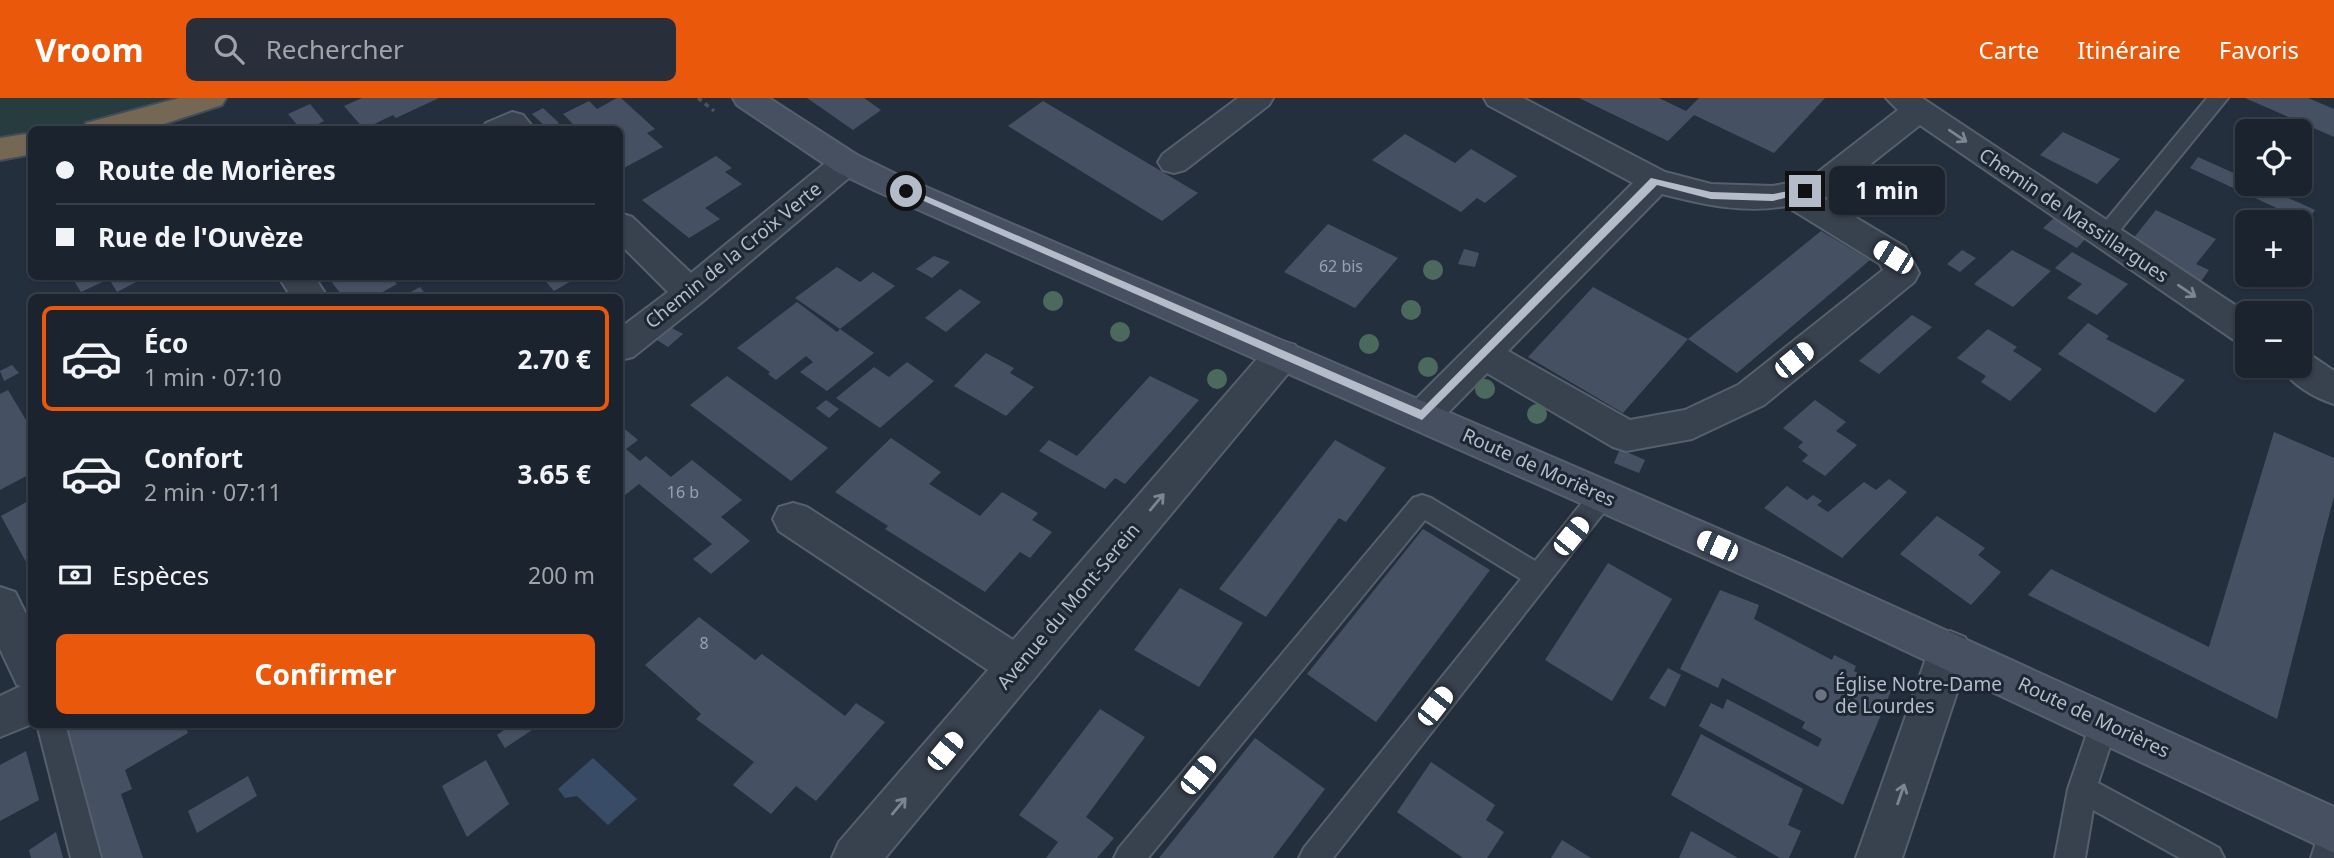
<!DOCTYPE html>
<html lang="fr">
<meta charset="utf-8">
<style>
:root{--surface:#1b232e;--page:#282f3a;--text:#f1f3f6;--muted:#a0a4aa;--line:#39404a;--accent:#ea580c}
body{margin:0;font-family:"Noto Sans",sans-serif;background:var(--page);color:var(--text);height:100vh;display:flex;flex-direction:column;font-size:26px;white-space:nowrap}
*{box-sizing:border-box;margin:0}
p{font-size:23px;color:var(--muted)}
.icon{flex:none;width:38px;height:38px;fill:none;stroke:currentColor;stroke-width:2;stroke-linecap:round;stroke-linejoin:round}
.map{position:relative;flex:1;overflow:hidden}
.side{position:absolute;left:28px;top:196px;width:595px;height:434px;display:flex;flex-direction:column;background:var(--surface);border-radius:10px;box-shadow:0 2px 5px #0004,0 0 0 2px var(--line)}
.side>*{flex:none}
.top-card{position:absolute;left:28px;top:28px;width:595px;height:154px;border-radius:10px;box-shadow:0 2px 5px #0004,0 0 0 2px var(--line);display:grid;align-content:center;height:154px;padding:0 28px;background:var(--surface)}
.fabs{position:absolute;left:2235px;top:21px;display:grid;gap:14px}
.fabs a{display:grid;place-items:center;width:77px;height:77px;border-radius:10px;background:var(--surface);box-shadow:0 2px 5px #0004,0 0 0 2px var(--line);font-size:35px}
.end{position:absolute;width:32px;height:32px;margin:-16px;border:9px solid #b4bcc9;background:#111;box-shadow:0 0 0 4px #111}
.from{border-radius:50%}
.bubble{position:absolute;height:49px;border-radius:10px;background:var(--surface);box-shadow:0 2px 5px #0004,0 0 0 2px var(--line);font-size:23px;font-weight:700;line-height:49px;text-align:center}
.car{position:absolute;width:21px;height:42px;margin:-21px -10px;border-radius:9px;box-shadow:0 0 5px 2px #0007;background:linear-gradient(#fff 24%,#345 0 40%,#fff 0 76%,#345 0 86%,#fff 0)}
.top-card b{display:flex;align-items:center;gap:24px;height:66px;font-size:26px}
.top-card b+b{border-top:2px solid var(--line)}
.top-card i{width:18px;height:18px;background:var(--text)}
ul{padding:12px 0 0;list-style:none}
li{display:flex;align-items:center;gap:21px;height:105px;margin:0 14px 10px;padding:0 14px;border:4px solid transparent;border-radius:10px}
li div{flex:1}
li b{display:block;font-size:26px}
li em{font-style:normal;font-weight:700}
li.selected{border-color:var(--accent)}
li>.icon{width:63px;height:63px;stroke-width:1.5}
.pay{display:flex;align-items:center;gap:18px;height:77px;padding:0 28px;font-size:26px}
.pay p{margin-inline-start:auto}
.primary-button{display:flex;gap:14px;margin-top:auto;padding:14px 28px}
.primary-button a{flex:1;height:80px;border-radius:10px;background:var(--accent);color:#fff;font-size:28px;font-weight:700;line-height:80px;text-align:center}
header{display:flex;align-items:center;gap:42px;box-sizing:border-box;height:98px;padding:0 35px;background:var(--accent);color:#fff}
header strong{font-size:33px}
nav{display:flex;gap:38px;margin-inline-start:auto;font-size:24px}
.search{width:490px;height:63px;background:var(--page);display:flex;align-items:center;gap:18px;box-sizing:border-box;padding:0 24px;border-radius:10px;color:var(--muted);font-size:26px}
.map>svg:first-child{display:block}
.green{fill:#263c3f}
.water{fill:#394c67}
.building{fill:#455162}
.lines{fill:none;stroke-linecap:round;stroke-linejoin:round}
.lane-casing{stroke:#565f6c;stroke-width:4}
.street-casing{stroke:#565f6c;stroke-width:4}
.secondary-casing{stroke:#565f6c;stroke-width:4}
.highway-casing{stroke:#434c59;stroke-width:4}
.path{stroke:#44595c;stroke-width:3.5;stroke-dasharray:4.5 4.5;stroke-linecap:butt}
.lane{fill:#38414e;fill-rule:evenodd}
.street{fill:#38414e;fill-rule:evenodd}
.secondary{fill:#465061;fill-rule:evenodd}
.highway{fill:#746855;fill-rule:evenodd}
.tree{fill:#4b6a5d}
.oneway{stroke:#7c8592}
.route{fill:#b4bcc9}
.worship-dot{fill:#6b7280;stroke:#1d2633;stroke-width:2.5}
.labels{text-anchor:middle;stroke-width:6;stroke-linejoin:round;paint-order:stroke}
.number-label{font-size:16px;fill:#98a1af}
.street-label{font-size:19px;fill:#b4bcc9;stroke:#1d2633}
.poi-label{font-size:19px;fill:#b4bcc9;stroke:#1d2633;text-anchor:start}
</style>
<header>
<strong>Vroom</strong>
<div class="search"><svg class="icon" aria-label="search" viewBox="0 0 24 24"><circle cx="10" cy="10" r="6"/><path d="M15 15l6 6"/></svg>Rechercher</div>
<nav><a>Carte</a><a>Itinéraire</a><a>Favoris</a></nav>
</header>
<div class="map">
<svg width="2334" height="760" viewBox="0 0 2334 760">
<rect width="100%" height="100%" fill="#242f3e"/>
<path class="green" d="M0 0H180C134 17 81 31 32 32L31 38 0 43Z"/>
<polygon class="water" points="593,660 637,701 608,727 577,698 565,700 558,691"/>
<g class="building">
<polygon points="362,0 439,0 396,20 393,17 364,31 344,8"/>
<polygon points="617,0 621,0 655,31 647,35 663,49 622,71 620,69 620,32 579,32 563,16 589,3 597,11"/>
<polygon points="807,0 864,0 881,12 853,32"/>
<polygon points="1579,0 1659,0 1686,13 1699,0 1825,0 1774,55 1694,17 1668,43"/>
<polygon points="2245,0 2308,0 2334,11 2334,39"/>
<polygon points="1043,3 1198,95 1162,123 1008,28"/>
<polygon points="310,6 324,23 306,32 294,32 299,29 288,16"/>
<polygon points="543,10 559,25 548,31 532,16"/>
<polygon points="2063,34 2120,61 2097,86 2040,57"/>
<polygon points="1405,36 1455,65 1471,51 1517,78 1485,105 1477,100 1461,114 1372,62"/>
<polygon points="716,58 732,70 725,74 742,86 705,110 720,121 689,140 642,102"/>
<polygon points="2198,59 2247,81 2247,86 2258,86 2315,112 2307,124 2190,70"/>
<polygon points="2156,112 2216,141 2196,166 2209,172 2199,186 2132,142"/>
<polygon points="2055,119 2088,138 2077,150 2043,130"/>
<polygon points="1328,126 1398,160 1355,210 1284,174"/>
<polygon points="1821,133 1870,162 1737,275 1688,241 1623,315 1528,259 1593,189 1688,241"/>
<polygon points="1464,151 1479,155 1475,169 1458,166"/>
<polygon points="1962,152 1976,160 1960,174 1947,166"/>
<polygon points="2012,152 2051,173 2013,209 1974,186"/>
<polygon points="2072,154 2128,186 2097,217 2067,200 2082,186 2055,170"/>
<polygon points="934,158 950,164 932,180 916,171"/>
<polygon points="837,169 860,184 873,174 895,188 840,231 795,200"/>
<polygon points="71,178 148,178 117,194 109,181 81,194"/>
<polygon points="327,178 391,178 397,186 372,200 344,200"/>
<polygon points="541,178 580,178 554,193"/>
<polygon points="420,189 427,198 400,200"/>
<polygon points="960,191 981,204 946,234 925,220"/>
<polygon points="797,204 837,234 840,231 874,255 827,293 800,274 813,264 806,258 776,282 768,276 770,274 737,250"/>
<polygon points="1912,217 1932,229 1879,276 1859,263"/>
<polygon points="2088,225 2109,238 2106,241 2185,282 2155,315 2058,256"/>
<polygon points="672,230 683,236 668,249 657,242"/>
<polygon points="1988,231 2017,249 2013,253 2042,271 2010,303 1981,284 1986,278 1957,260"/>
<polygon points="986,255 1014,270 1010,275 1034,289 1006,318 954,288"/>
<polygon points="907,264 934,283 880,330 836,300 874,269 889,279"/>
<polygon points="12,267 19,275 4,283 0,273"/>
<polygon points="727,278 828,350 791,383 690,307"/>
<polygon points="1150,278 1199,302 1125,386 1115,380 1105,391 1039,353 1049,342 1077,358"/>
<polygon points="8,292 32,332 32,375 0,392 0,296"/>
<polygon points="826,302 839,311 829,320 816,310"/>
<polygon points="1815,302 1846,324 1836,333 1857,347 1825,378 1802,363 1808,357 1798,349 1803,344 1783,330"/>
<polygon points="620,327 638,342 626,351 640,363 646,358 671,379 692,362 742,402 721,419 750,443 711,476 693,461 712,446 639,386 620,401"/>
<polygon points="2274,334 2334,360 2334,398 2277,621 2028,497 2051,471 2209,549"/>
<polygon points="891,340 941,374 929,386 980,418 1002,394 1038,415 1032,422 1052,434 1030,460 1020,454 985,494 885,431 888,428 835,394"/>
<polygon points="1335,342 1386,370 1346,424 1339,420 1266,519 1219,491"/>
<polygon points="1620,351 1645,362 1639,375 1614,365"/>
<polygon points="1889,381 1907,394 1842,460 1764,410 1787,388 1807,402 1813,397 1822,403 1817,407 1828,414 1864,384 1876,392"/>
<polygon points="32,401 32,475 1,418"/>
<polygon points="1937,418 1985,450 1978,457 2001,474 1971,507 1900,456"/>
<polygon points="1423,431 1490,472 1376,624 1307,576"/>
<polygon points="1608,465 1672,501 1612,603 1545,562"/>
<polygon points="1180,490 1243,525 1199,589 1134,552"/>
<polygon points="1720,492 1759,507 1754,521 1832,562 1834,557 1856,568 1854,573 1891,593 1843,707 1699,628 1711,605 1723,611 1727,601 1818,649 1822,641 1802,630 1805,624 1722,580 1718,590 1680,571"/>
<polygon points="699,519 755,562 762,556 845,618 856,605 885,624 816,703 796,688 771,716 733,687 754,664 696,621 701,616 645,567"/>
<polygon points="1668,570 1681,577 1665,609 1649,600"/>
<polygon points="1100,611 1145,639 1086,719 1114,740 1097,760 1046,760 1058,744 1019,717"/>
<polygon points="65,626 185,626 188,635 125,672 132,691 121,696 143,760 99,760"/>
<polygon points="512,626 541,626 505,650 497,637"/>
<polygon points="1701,636 1803,691 1788,727 1801,733 1789,760 1780,760 1671,697"/>
<polygon points="1255,640 1325,691 1273,760 1159,760"/>
<polygon points="26,653 39,702 0,723 0,667"/>
<polygon points="486,662 509,706 467,739 442,688"/>
<polygon points="1431,664 1495,707 1486,722 1504,734 1487,760 1463,760 1397,714"/>
<polygon points="248,678 257,698 197,735 188,713"/>
<polygon points="1691,733 1738,760 1679,760"/>
<polygon points="56,734 63,760 31,760 29,752"/>
<polygon points="1562,742 1591,760 1551,760"/>
</g>
<g class="lines">
<defs>
<g id="lane">
<polygon points="2207,0 2228,0 2112,142 2105,145 2098,142 2094,137 2098,132"/>
<polygon points="1603,387 1612,390 1615,397 1612,404 1333,760 1299,760 1304,750 1521,481 1425,422 1148,760 1114,760 1119,750 1413,400 1422,397 1431,400 1535,463 1594,390"/>
<polygon points="2104,611 2114,615 2118,624 2098,685 2219,750 2224,760 2180,760 2093,712 2085,760 2055,760 2068,691 2094,615"/>
<polygon points="37,626 65,626 101,760 71,760"/>
<polygon points="2333,718 2334,760 2311,760 2323,722"/>
</g>
<g id="street">
<polygon points="1238,0 1273,0 1269,7 1185,72 1174,75 1163,72 1158,64 1163,56"/>
<path d="M1484 0H1523L1665 74 1711 86 1773 88 1809 81 1898 12 1886 0H1922L2247 215V246L2234 242 1920 27 1830 98 1823 100 1905 149 1919 175 1914 184 1764 307 1692 341 1626 353 1613 349 1487 275 1435 328 1422 333 1409 328 1403 318 1409 308 1633 85 1488 7ZM1662 96C1702 106 1744 116 1786 108L1880 166 1883 172 1738 287 1685 312 1630 322 1508 253Z"/>
<polygon points="512,14 523,17 535,32 482,32 486,25"/>
<polygon points="846,54 857,57 862,65 857,73 702,204 633,259 620,262 620,230 668,194 620,146 620,115 632,119 691,175 835,57"/>
<polygon points="278,178 314,178 328,200 292,200"/>
<polygon points="1282,243 1295,247 1300,257 1295,267 885,760 832,760 839,744 988,572 779,433 773,421 779,409 793,405 807,409 1013,542 1269,247"/>
<path d="M2300 254 2312 258 2334 273V306C2315 300 2290 286 2281 268H2300Z"/>
<polygon points="0,489 15,494 32,528 32,626 0,639 0,598 21,588 17,587 0,551"/>
<polygon points="1950,533 1965,539 1971,552 1902,760 1856,760 1929,552 1935,539"/>
</g>
<polygon id="secondary" points="733,0 769,0 857,57 896,76 1800,466 2334,709 2334,755 1772,490 874,92 835,73 737,7"/>
<g id="highway">
<polygon points="179,0 226,0 222,7 145,32 82,32 86,25"/>
<polygon points="32,35 32,56 0,62 0,40"/>
</g>
</defs>
<use href="#lane" class="lane-casing"/>
<use href="#street" class="street-casing"/>
<use href="#secondary" class="secondary-casing"/>
<use href="#highway" class="highway-casing"/>
<polyline class="path" points="698,0 714,13"/>
<use href="#lane" class="lane"/>
<use href="#street" class="street"/>
<use href="#secondary" class="secondary"/>
<use href="#highway" class="highway"/>
</g>
<g class="tree">
<circle cx="1433" cy="172" r="10"/>
<circle cx="1053" cy="203" r="10"/>
<circle cx="1411" cy="212" r="10"/>
<circle cx="1120" cy="234" r="10"/>
<circle cx="1369" cy="246" r="10"/>
<circle cx="1428" cy="269" r="10"/>
<circle cx="1217" cy="281" r="10"/>
<circle cx="1485" cy="291" r="10"/>
<circle cx="1537" cy="316" r="10"/>
</g>
<defs><path id="oneway-shaft" d="M-6 0H5M1.5-3L5.5 0L1.5 3" fill="none" stroke-width="1.6" stroke-linecap="round" stroke-linejoin="round" transform="scale(1.75)"/></defs>
<g class="oneway">
<use href="#oneway-shaft" transform="translate(1958 38) rotate(34)"/>
<use href="#oneway-shaft" transform="translate(2187 193) rotate(34)"/>
<use href="#oneway-shaft" transform="translate(1157 404) rotate(-50)"/>
<use href="#oneway-shaft" transform="translate(1901 696) rotate(-71)"/>
<use href="#oneway-shaft" transform="translate(899 708) rotate(-50)"/>
</g>
<polygon class="route" points="1651,80 1711,94 1773,96 1805,90 1810,93 1773,103 1711,101 1657,87 1422,322 901,93 910,91 1421,312"/>
<circle class="worship-dot" cx="1821" cy="597" r="7"/>
<g class="labels">
<g class="number-label">
<text x="1341" y="174">62 bis</text>
<text x="683" y="400">16 b</text>
<text x="704" y="551">8</text>
</g>
<g class="street-label">
<text transform="translate(2074 117) rotate(34)" y="7">Chemin de Massillargues</text>
<text transform="translate(733 157) rotate(-39)" y="7">Chemin de la Croix Verte</text>
<text transform="translate(1539 369) rotate(24)" y="7">Route de Morières</text>
<text transform="translate(1068 508) rotate(-50)" y="7">Avenue du Mont-Serein</text>
<text transform="translate(2094 619) rotate(25)" y="7">Route de Morières</text>
</g>
<g class="poi-label">
<text x="1835" y="593">Église Notre-Dame<tspan x="1835" dy="22">de Lourdes</tspan></text>
</g>
</g>
</svg>
<div class="fabs">
<a><svg class="icon" aria-label="locate" viewBox="0 0 24 24"><circle cx="12" cy="12" r="6"/><path d="M12 2v4M12 18v4M2 12h4M18 12h4"/></svg></a>
<a>+</a>
<a>−</a>
</div>
<i class="end from" style="left:906px;top:93px"></i>
<i class="end" style="left:1805px;top:93px"></i>
<div class="bubble" style="left:1829px;top:68px;width:116px">1 min</div>
<i class="car" style="left:1893px;top:159px;rotate:302deg"></i>
<i class="car" style="left:1794px;top:262px;rotate:51deg"></i>
<i class="car" style="left:1571px;top:438px;rotate:39deg"></i>
<i class="car" style="left:1717px;top:448px;rotate:294deg"></i>
<i class="car" style="left:1435px;top:608px;rotate:38deg"></i>
<i class="car" style="left:945px;top:653px;rotate:40deg"></i>
<i class="car" style="left:1198px;top:677px;rotate:39deg"></i>
<div class="top-card">
<b><i class="from"></i>Route de Morières</b>
<b><i></i>Rue de l'Ouvèze</b>
</div>
<section class="side">
<ul>
<li class="selected"><svg class="icon" aria-label="car" viewBox="0 0 24 24"><path d="M5 17H2v-5l4-1 3-4h7l3 4 3 1v5h-3M9 17h6M6 11h13"/><circle cx="7" cy="17" r="2"/><circle cx="17" cy="17" r="2"/></svg><div><b>Éco</b><p>1 min · 07:10</p></div><em>2.70 €</em></li>
<li><svg class="icon" aria-label="car" viewBox="0 0 24 24"><path d="M5 17H2v-5l4-1 3-4h7l3 4 3 1v5h-3M9 17h6M6 11h13"/><circle cx="7" cy="17" r="2"/><circle cx="17" cy="17" r="2"/></svg><div><b>Confort</b><p>2 min · 07:11</p></div><em>3.65 €</em></li>
</ul>
<div class="pay"><svg class="icon" aria-label="cash" viewBox="0 0 24 24"><path d="M3 7h18v10H3z"/><circle cx="12" cy="12" r="2"/></svg>Espèces<p>200 m</p></div>
<div class="primary-button"><a>Confirmer</a></div>
</section>
</div>
